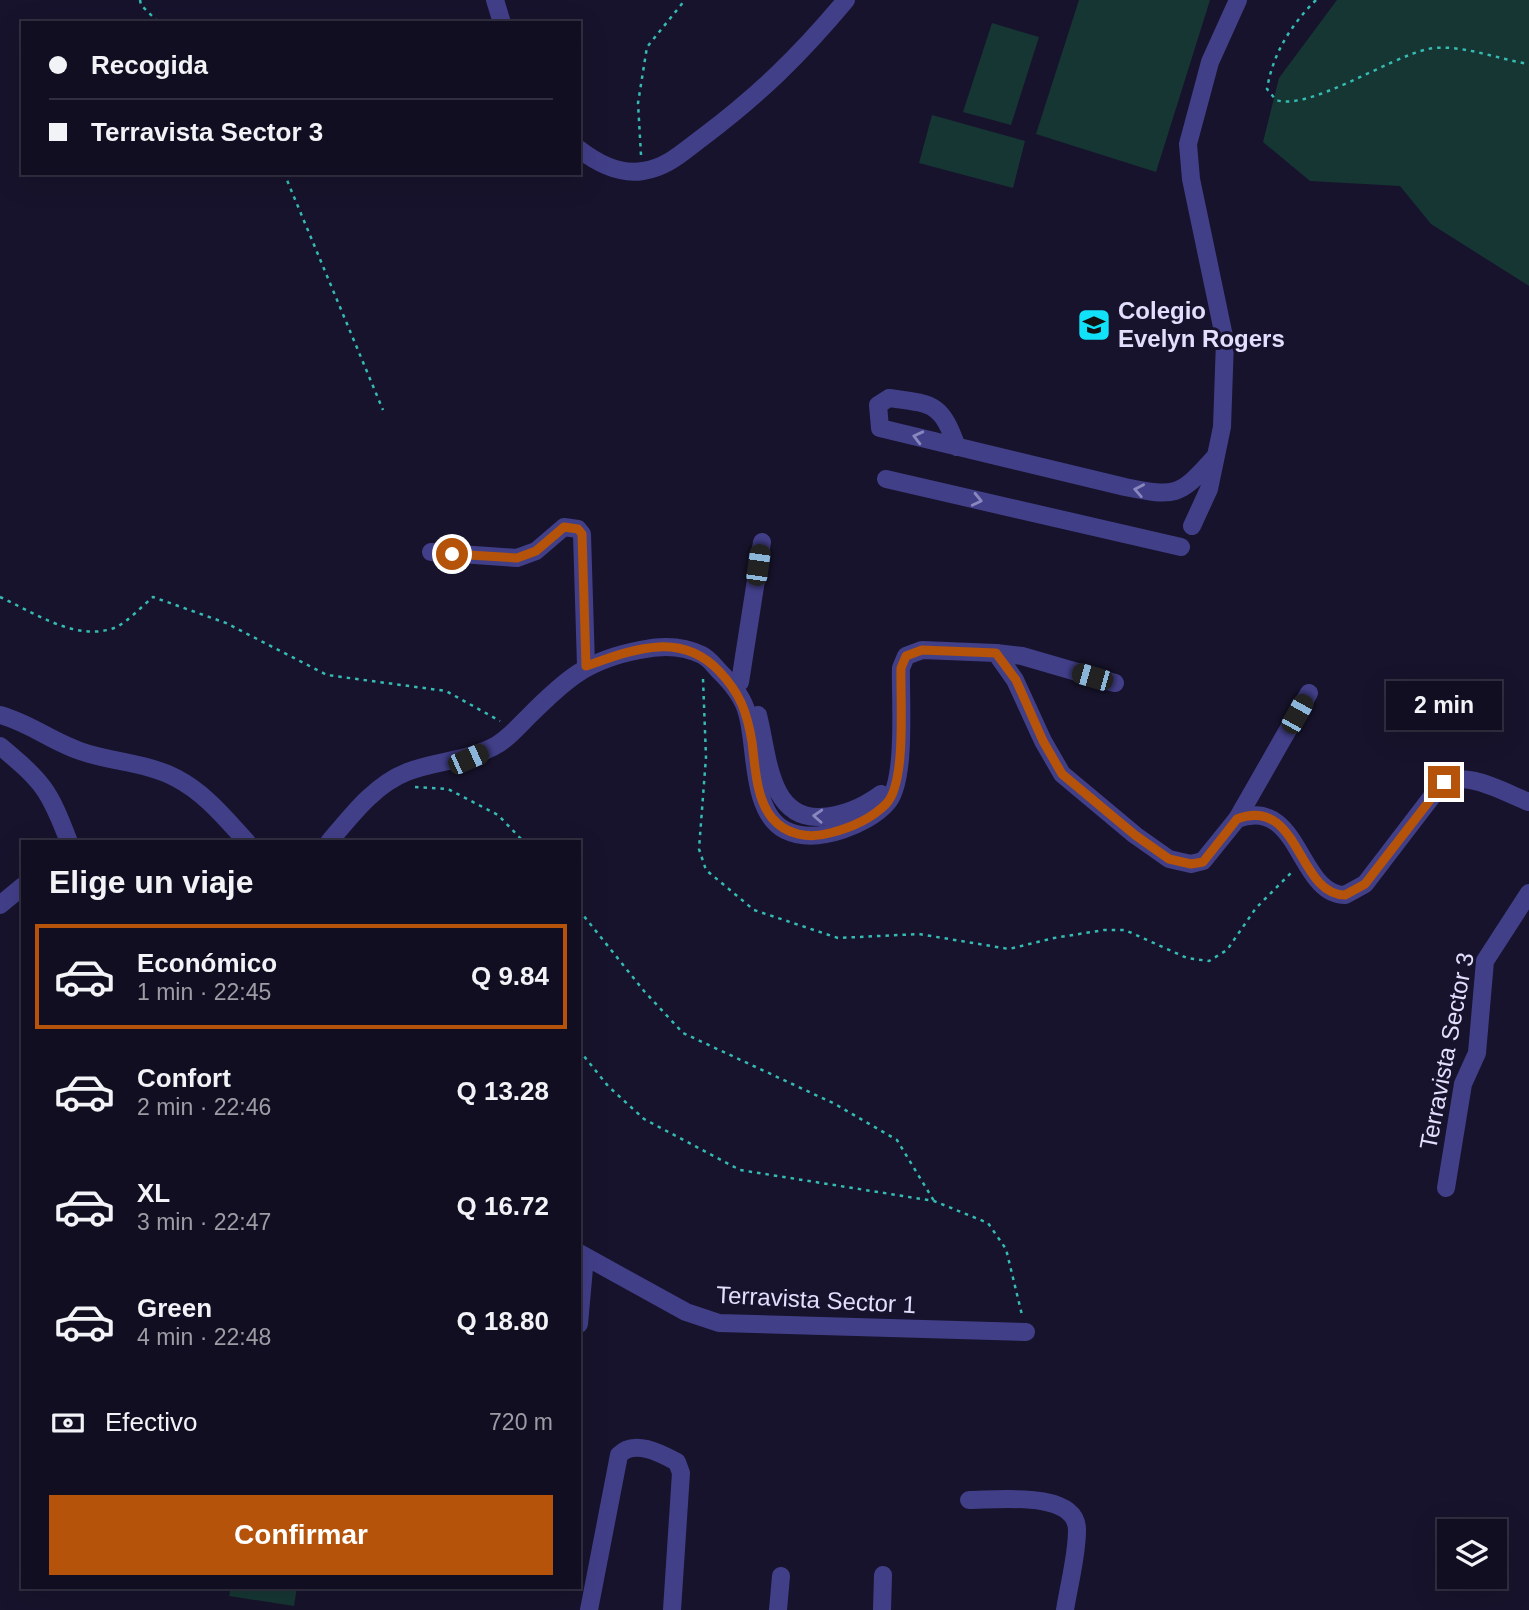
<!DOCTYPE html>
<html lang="es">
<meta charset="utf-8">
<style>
:root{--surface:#110e21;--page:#1e1c2e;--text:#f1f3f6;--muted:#9c9ca5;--line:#302e3f;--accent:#b45309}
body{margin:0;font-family:Helvetica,sans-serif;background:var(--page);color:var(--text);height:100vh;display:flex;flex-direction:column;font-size:26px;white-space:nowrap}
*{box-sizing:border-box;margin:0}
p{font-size:23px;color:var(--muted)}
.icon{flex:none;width:38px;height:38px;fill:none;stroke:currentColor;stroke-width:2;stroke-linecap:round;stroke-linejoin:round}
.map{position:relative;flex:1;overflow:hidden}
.drawer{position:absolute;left:21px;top:840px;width:560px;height:749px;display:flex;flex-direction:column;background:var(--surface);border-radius:0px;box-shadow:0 7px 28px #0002,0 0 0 2px var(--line)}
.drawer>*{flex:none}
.hud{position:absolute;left:21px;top:21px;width:560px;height:154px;border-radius:0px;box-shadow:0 7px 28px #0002,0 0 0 2px var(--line);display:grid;align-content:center;height:154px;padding:0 28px;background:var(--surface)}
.controls{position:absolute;left:1437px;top:1519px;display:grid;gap:14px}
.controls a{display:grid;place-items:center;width:70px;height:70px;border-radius:0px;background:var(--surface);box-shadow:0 7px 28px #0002,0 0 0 2px var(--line);font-size:35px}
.end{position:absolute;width:32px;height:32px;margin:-16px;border:9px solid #b45309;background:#fff;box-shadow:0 0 0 4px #fff}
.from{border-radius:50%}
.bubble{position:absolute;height:49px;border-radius:0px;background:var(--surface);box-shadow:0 7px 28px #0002,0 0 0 2px var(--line);font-size:23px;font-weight:700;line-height:49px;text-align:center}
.car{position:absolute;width:21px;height:42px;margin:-21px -10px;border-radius:9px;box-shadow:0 0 5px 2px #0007;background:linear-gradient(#222 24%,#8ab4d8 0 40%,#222 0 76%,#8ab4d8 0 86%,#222 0)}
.hud b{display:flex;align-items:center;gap:24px;height:66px;font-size:26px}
.hud b+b{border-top:2px solid var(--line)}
.hud i{width:18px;height:18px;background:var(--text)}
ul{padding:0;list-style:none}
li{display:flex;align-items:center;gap:21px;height:105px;margin:0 14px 10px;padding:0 14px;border:4px solid transparent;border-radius:0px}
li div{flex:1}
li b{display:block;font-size:26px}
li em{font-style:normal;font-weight:700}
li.selected{border-color:var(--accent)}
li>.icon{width:63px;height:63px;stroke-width:1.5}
h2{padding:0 28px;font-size:32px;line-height:84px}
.pay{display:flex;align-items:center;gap:18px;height:77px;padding:0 28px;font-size:26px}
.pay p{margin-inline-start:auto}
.primary-button{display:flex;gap:14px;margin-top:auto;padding:14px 28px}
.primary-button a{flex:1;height:80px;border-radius:0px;background:var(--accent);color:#fff;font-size:28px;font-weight:700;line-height:80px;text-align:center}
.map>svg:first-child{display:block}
.green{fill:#163634}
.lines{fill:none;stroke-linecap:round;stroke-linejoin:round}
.path{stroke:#35bbb2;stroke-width:2.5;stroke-dasharray:3.5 5;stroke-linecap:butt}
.minor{stroke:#423f89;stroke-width:18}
.oneway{stroke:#8a87be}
.route{stroke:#b45309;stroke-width:9}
.labels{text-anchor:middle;stroke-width:6;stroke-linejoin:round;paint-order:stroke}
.poi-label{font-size:24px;font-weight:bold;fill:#e2dffe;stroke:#17132c;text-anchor:start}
.street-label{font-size:24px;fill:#e2dffe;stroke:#17132c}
</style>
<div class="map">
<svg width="1529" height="1610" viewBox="0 0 1529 1610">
<rect width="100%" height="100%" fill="#17132c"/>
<g class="green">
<polygon points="1079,0 1210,0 1156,172 1036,134"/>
<polygon points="1337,0 1529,0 1529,286 1431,224 1400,186 1310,181 1263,142 1279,78"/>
<polygon points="992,23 1039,37 1011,125 963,112"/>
<polygon points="932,115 1025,141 1013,188 919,163"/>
<polygon points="231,1587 297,1587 294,1606 229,1596"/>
</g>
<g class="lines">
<g class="path">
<polyline points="140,0 141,5 159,23"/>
<path d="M1316 0C1291 25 1273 53 1267 89L1276 100C1309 111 1388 58 1428 49 1459 43 1497 59 1529 64"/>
<polyline points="641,155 638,103 647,47 685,0"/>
<polyline points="284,173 383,410"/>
<path d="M0 597C33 612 76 642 114 628 127 623 142 606 153 597L226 623 327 675 446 691 500 721"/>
<polyline points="703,679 706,757 699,849 706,870 754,910 838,938 919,934 1009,949 1054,938 1104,930 1125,930 1187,958 1209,961 1227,950 1256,908 1292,872"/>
<polyline points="415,787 448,789 498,815 524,842"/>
<polyline points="579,910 644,991 683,1033 835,1104 897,1140 934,1201"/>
<polyline points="579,1050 608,1086 644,1119 740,1170 934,1201 988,1223 1006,1249 1022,1315"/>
</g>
<g class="minor">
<polyline points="495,0 502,23"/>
<path d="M579 149C597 163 619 175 643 171 667 168 684 151 703 137 760 94 800 55 846 0"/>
<path d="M957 447C941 403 934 404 889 398L878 405 880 428 1125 487C1176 497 1179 497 1214 458"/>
<polyline points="886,479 1181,547"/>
<polyline points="1192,526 1209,489 1222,427 1225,341 1191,179 1188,144 1210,62 1238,0"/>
<polyline points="431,552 517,558 536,551 564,527 578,529 582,534 586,666"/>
<polyline points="996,653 1022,656 1115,683"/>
<polyline points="740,682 762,542"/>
<path d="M0 715C30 723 54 743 83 752 113 762 148 763 176 778 205 793 225 818 247 842"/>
<path d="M758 715C768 752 768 819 820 817 843 816 862 808 881 794"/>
<path d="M0 746C43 782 49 789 69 842"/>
<polyline points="1237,819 1309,693"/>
<path d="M329 842C351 816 374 785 407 772 435 761 466 761 493 747 507 740 519 726 529 716 566 679 587 660 640 650 662 645 682 645 702 655 710 659 715 667 721 673 732 684 743 697 747 713 757 746 750 812 785 830 803 839 824 836 842 830 857 825 877 815 887 803 907 782 900 698 901 668L906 656 922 650 996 653 1015 680 1043 741 1062 774 1135 835 1169 859 1191 864 1203 861 1237 819C1300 795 1298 895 1345 895L1365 884 1440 786C1463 767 1505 793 1529 802"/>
<polyline points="0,905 23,886"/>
<polyline points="1446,1188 1463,1084 1477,1053 1485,961 1529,893"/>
<polyline points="579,1253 686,1312 719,1323 1026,1332"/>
<polyline points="579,1324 585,1257"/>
<path d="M969 1500C996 1500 1077 1490 1077 1530 1077 1556 1069 1584 1065 1610"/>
<path d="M589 1610 619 1455C634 1439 660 1453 677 1462L681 1473 672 1610"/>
<polyline points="778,1610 781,1576"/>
<polyline points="882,1610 883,1575"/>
</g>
</g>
<defs><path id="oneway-chevron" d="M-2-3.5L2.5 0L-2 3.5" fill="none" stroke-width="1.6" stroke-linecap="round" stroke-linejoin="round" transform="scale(1.75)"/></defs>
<g class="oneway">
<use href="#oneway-chevron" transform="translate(918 437) rotate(-166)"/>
<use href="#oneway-chevron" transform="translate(1139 490) rotate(-169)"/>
<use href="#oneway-chevron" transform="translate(977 500) rotate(13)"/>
<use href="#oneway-chevron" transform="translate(818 816) rotate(-177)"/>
</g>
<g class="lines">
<path class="route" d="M452 554 517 558 536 551 564 527 578 529 582 534 586 666C632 650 680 630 719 671 740 693 747 712 752 742 755 765 756 799 772 818 786 835 809 839 830 833 850 828 871 819 886 804 907 783 900 698 901 668L906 656 922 650 996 653 1016 680 1043 741 1062 774 1135 835 1169 859 1191 864 1203 862 1237 819C1300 795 1297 895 1345 895L1365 884 1444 782"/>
</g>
<defs>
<symbol id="school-square" viewBox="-11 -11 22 22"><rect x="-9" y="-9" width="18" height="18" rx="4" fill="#11e2f7" stroke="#17132c"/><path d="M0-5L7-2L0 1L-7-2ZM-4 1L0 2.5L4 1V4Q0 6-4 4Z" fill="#111"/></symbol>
</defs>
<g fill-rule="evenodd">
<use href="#school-square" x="1075" y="306" width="38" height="38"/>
</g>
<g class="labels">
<g class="poi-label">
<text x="1118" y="319">Colegio<tspan x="1118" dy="28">Evelyn Rogers</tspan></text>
</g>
<g class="street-label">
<text transform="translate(1447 1051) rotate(-79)" y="8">Terravista Sector 3</text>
<text transform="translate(816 1300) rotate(3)" y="8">Terravista Sector 1</text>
</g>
</g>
</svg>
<div class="controls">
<a><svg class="icon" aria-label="layers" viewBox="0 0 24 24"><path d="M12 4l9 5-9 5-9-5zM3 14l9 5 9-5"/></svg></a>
</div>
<i class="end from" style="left:452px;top:554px"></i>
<i class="end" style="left:1444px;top:782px"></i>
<div class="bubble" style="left:1386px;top:681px;width:116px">2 min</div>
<i class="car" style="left:758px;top:565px;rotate:8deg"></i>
<i class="car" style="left:1092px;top:677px;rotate:286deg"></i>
<i class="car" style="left:1297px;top:714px;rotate:29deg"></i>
<i class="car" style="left:468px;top:759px;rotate:66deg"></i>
<div class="hud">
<b><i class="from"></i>Recogida</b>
<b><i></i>Terravista Sector 3</b>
</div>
<section class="drawer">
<h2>Elige un viaje</h2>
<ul>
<li class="selected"><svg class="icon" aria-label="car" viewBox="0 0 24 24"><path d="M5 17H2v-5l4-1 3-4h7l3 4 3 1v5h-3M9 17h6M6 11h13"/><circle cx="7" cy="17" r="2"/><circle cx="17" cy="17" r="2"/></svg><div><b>Económico</b><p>1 min · 22:45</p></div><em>Q 9.84</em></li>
<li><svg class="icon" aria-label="car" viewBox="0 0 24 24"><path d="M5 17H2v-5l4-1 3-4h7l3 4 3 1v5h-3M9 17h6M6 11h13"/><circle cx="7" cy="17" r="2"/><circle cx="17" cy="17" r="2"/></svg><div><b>Confort</b><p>2 min · 22:46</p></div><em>Q 13.28</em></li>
<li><svg class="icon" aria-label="car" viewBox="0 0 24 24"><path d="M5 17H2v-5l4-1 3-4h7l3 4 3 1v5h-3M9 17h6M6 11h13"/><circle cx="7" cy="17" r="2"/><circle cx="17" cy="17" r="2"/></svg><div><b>XL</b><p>3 min · 22:47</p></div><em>Q 16.72</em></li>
<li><svg class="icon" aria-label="car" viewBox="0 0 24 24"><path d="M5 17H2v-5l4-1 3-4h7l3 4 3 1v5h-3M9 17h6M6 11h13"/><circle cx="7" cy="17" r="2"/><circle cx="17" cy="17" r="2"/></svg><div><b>Green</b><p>4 min · 22:48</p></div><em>Q 18.80</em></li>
</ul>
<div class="pay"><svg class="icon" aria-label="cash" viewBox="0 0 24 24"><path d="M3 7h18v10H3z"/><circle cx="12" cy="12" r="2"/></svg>Efectivo<p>720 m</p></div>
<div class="primary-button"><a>Confirmar</a></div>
</section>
</div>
